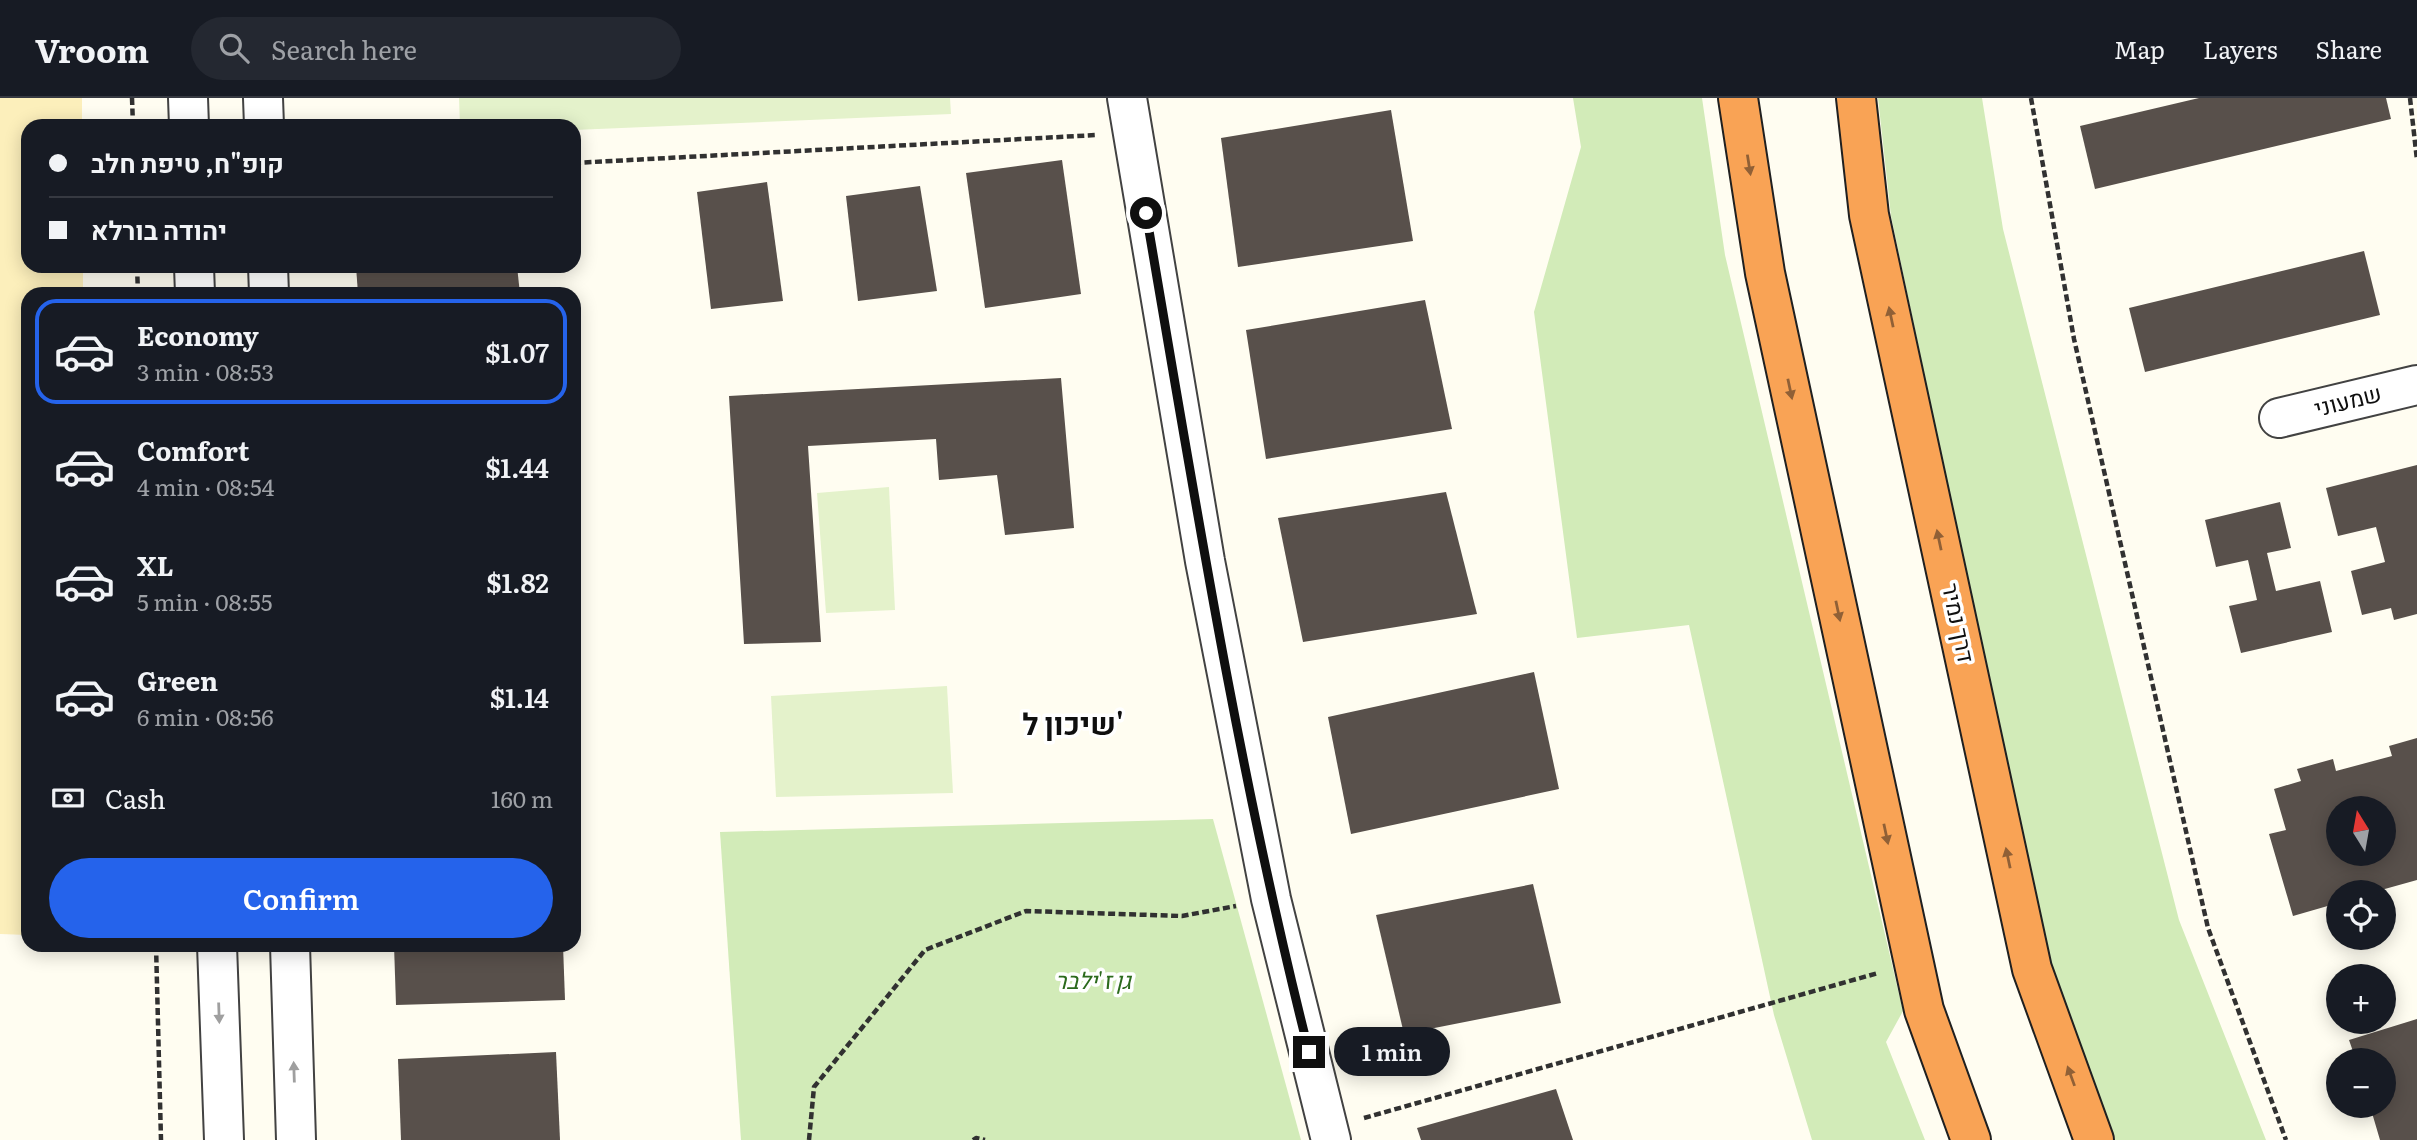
<!DOCTYPE html>
<meta charset="utf-8">
<style>
:root{--surface:#171b24;--page:#242831;--text:#f1f3f6;--muted:#9ea1a6;--line:#363941;--accent:#2563eb}
body{margin:0;font-family:Literata,Heebo,serif;background:var(--page);color:var(--text);height:100vh;display:flex;flex-direction:column;font-size:26px;white-space:nowrap}
*{box-sizing:border-box;margin:0}
p{font-size:23px;color:var(--muted)}
.icon{flex:none;width:38px;height:38px;fill:none;stroke:currentColor;stroke-width:2;stroke-linecap:round;stroke-linejoin:round}
.map{position:relative;flex:1;overflow:hidden}
.sheet{position:absolute;left:21px;top:189px;width:560px;height:665px;display:flex;flex-direction:column;background:var(--surface);border-radius:21px;box-shadow:0 4px 18px #0003}
.sheet>*{flex:none}
.top-card{position:absolute;left:21px;top:21px;width:560px;height:154px;border-radius:21px;box-shadow:0 4px 18px #0003;display:grid;align-content:center;height:154px;padding:0 28px;background:var(--surface)}
.needle{width:46px;rotate:349deg}
.tools{position:absolute;left:2326px;top:698px;display:grid;gap:14px}
.tools a{display:grid;place-items:center;width:70px;height:70px;border-radius:50%;background:var(--surface);box-shadow:0 4px 18px #0003;font-size:35px}
.end{position:absolute;width:32px;height:32px;margin:-16px;border:9px solid #0f0f0f;background:#fff;box-shadow:0 0 0 4px #fff}
.from{border-radius:50%}
.bubble{position:absolute;height:49px;border-radius:24px;background:var(--surface);box-shadow:0 4px 18px #0003;font-size:23px;font-weight:600;line-height:49px;text-align:center}
.top-card b{display:flex;align-items:center;gap:24px;height:66px;font-size:26px}
.top-card b+b{border-top:2px solid var(--line)}
.top-card i{width:18px;height:18px;background:var(--text)}
ul{padding:12px 0 0;list-style:none}
li{display:flex;align-items:center;gap:21px;height:105px;margin:0 14px 10px;padding:0 14px;border:4px solid transparent;border-radius:21px}
li div{flex:1}
li b{display:block;font-size:26px}
li em{font-style:normal;font-weight:600}
li.on{border-color:var(--accent)}
li>.icon{width:63px;height:63px;stroke-width:1.5}
.pay{display:flex;align-items:center;gap:18px;height:77px;padding:0 28px;font-size:26px}
.pay p{margin-inline-start:auto}
.button{display:flex;gap:14px;margin-top:auto;padding:14px 28px}
.button a{flex:1;height:80px;border-radius:42px;background:var(--accent);color:#fff;font-size:28px;font-weight:600;line-height:80px;text-align:center}
header{display:flex;align-items:center;gap:42px;box-sizing:border-box;height:98px;padding:0 35px;background:var(--surface);border-bottom:2px solid var(--line)}
header strong{font-size:33px}
nav{display:flex;gap:38px;margin-inline-start:auto;font-size:24px}
.search{width:490px;height:63px;background:var(--page);display:flex;align-items:center;gap:18px;box-sizing:border-box;padding:0 24px;border-radius:38px;color:var(--muted);font-size:26px}
.map>svg:first-child{display:block}
.green{fill:#d2ebb8}
.sand{fill:#fcefbb}
.pitch{fill:#e4f2cb}
.building{fill:#58504b;fill-rule:evenodd}
.lines{fill:none;stroke-linecap:round;stroke-linejoin:round}
.minor-casing{stroke:#424242;stroke-width:42}
.highway-casing{stroke:#202020;stroke-width:42}
.path{stroke:#313131;stroke-width:4.5;stroke-dasharray:7 3.5;stroke-linecap:butt}
.minor{stroke:#fff;stroke-width:38}
.highway{stroke:#f9a355;stroke-width:38}
.oneway{fill:#906036}
.oneway2{fill:#9f9f9f}
.route{stroke:#0f0f0f;stroke-width:9}
.labels{text-anchor:middle;stroke-width:7;stroke-linejoin:round;paint-order:stroke}
.street-label{font-size:23px;fill:#0f0f0f;stroke:#fff}
.park-label{font-size:23px;font-style:italic;fill:#2b6a1c;stroke:#fff}
.district-label{font-size:30px;font-weight:bold;fill:#0f0f0f;stroke:#fff}
</style>
<header>
<strong>Vroom</strong>
<div class="search"><svg class="icon" aria-label="search" viewBox="0 0 24 24"><circle cx="10" cy="10" r="6"/><path d="M15 15l6 6"/></svg>Search here</div>
<nav><a>Map</a><a>Layers</a><a>Share</a></nav>
</header>
<div class="map">
<svg width="2417" height="1042" viewBox="0 0 2417 1042">
<rect width="100%" height="100%" fill="#fffdf1"/>
<g class="green">
<polygon points="1573,0 1702,0 1725,157 1903,913 1886,944 1925,1042 1812,1042 1774,917 1689,527 1577,540 1534,214 1581,49"/>
<polygon points="1878,0 1982,0 2003,131 2179,822 2266,1042 2113,1042 2047,861 1891,118"/>
<polygon points="1213,721 1301,1042 741,1042 720,734"/>
</g>
<polygon class="sand" points="0,0 82,0 82,28 28,28 28,168 83,168 83,196 28,196 28,837 0,836"/>
<g class="pitch">
<polygon points="459,0 950,0 951,16 574,32 574,28 460,28"/>
<polygon points="889,389 895,512 826,515 817,395"/>
<polygon points="947,588 953,695 776,699 771,598"/>
</g>
<g class="building">
<polygon points="2199,0 2386,0 2391,21 2095,91 2080,28"/>
<polygon points="1391,12 1413,143 1238,169 1221,40"/>
<polygon points="1062,62 1081,196 985,210 966,75"/>
<polygon points="767,84 783,203 711,211 697,94"/>
<polygon points="920,88 937,193 858,203 846,98"/>
<polygon points="2364,153 2380,217 2145,274 2129,210"/>
<polygon points="356,168 517,168 520,196 358,196"/>
<polygon points="1425,202 1452,331 1266,361 1246,232"/>
<polygon points="1061,280 1074,430 1005,437 997,377 939,382 936,341 808,348 821,544 744,546 729,298"/>
<polygon points="2417,367 2417,516 2394,522 2391,510 2362,517 2351,473 2385,464 2376,429 2338,438 2326,390"/>
<polygon points="1446,394 1477,516 1303,544 1278,420"/>
<polygon points="2280,404 2291,450 2267,455 2276,493 2320,483 2332,534 2241,555 2229,508 2257,502 2248,462 2216,469 2205,422"/>
<polygon points="1534,574 1559,691 1351,736 1328,619"/>
<path d="M2417 640V782L2374 794H2338V805L2293 818 2269 736 2286 732 2274 691 2301 683 2297 671 2333 661 2336 673 2392 658 2389 648ZM2338 710H2384V756H2338Z"/>
<polygon points="1533,786 1561,905 1404,936 1376,817"/>
<polygon points="394,847 563,847 565,902 396,907"/>
<polygon points="2417,921 2417,1042 2380,1042 2370,1008 2384,1008 2384,962 2356,962 2349,942"/>
<polygon points="556,954 560,1042 401,1042 398,961"/>
<polygon points="1556,991 1573,1042 1421,1042 1417,1030"/>
</g>
<g class="lines">
<defs>
<g id="minor">
<polyline points="188,0 189,28"/>
<polyline points="263,0 264,28"/>
<polyline points="1127,0 1205,463 1271,801 1331,1042"/>
<polyline points="194,168 195,196"/>
<polyline points="268,168 269,196"/>
<polyline points="2279,320 2417,287"/>
<polyline points="217,847 224,1042"/>
<polyline points="290,847 296,1042"/>
</g>
<g id="highway">
<polyline points="1738,0 1765,175 1924,912 1971,1042"/>
<polyline points="1856,0 1869,117 2032,871 2094,1042"/>
</g>
</defs>
<use href="#minor" class="minor-casing"/>
<use href="#highway" class="highway-casing"/>
<g class="path">
<polyline points="132,0 133,28"/>
<polyline points="2031,0 2074,241 2208,830 2286,1042"/>
<polyline points="2410,0 2417,62"/>
<polyline points="574,65 1097,37"/>
<polyline points="137,168 138,196"/>
<polyline points="156,847 161,1042"/>
<polyline points="1364,1020 1878,875"/>
<polyline points="809,1042 814,989 925,852 1026,813 1182,818 1236,808"/>
<polyline points="973,1042 976,1040 985,1042"/>
</g>
<use href="#minor" class="minor"/>
<use href="#highway" class="highway"/>
</g>
<defs><path id="oneway-solid" d="M-6-.8H1V-3.2L6.5 0L1 3.2V.8H-6Z" transform="scale(1.75)"/></defs>
<g class="oneway">
<use href="#oneway-solid" transform="translate(1749 67) rotate(81)"/>
<use href="#oneway-solid" transform="translate(1891 219) rotate(-102)"/>
<use href="#oneway-solid" transform="translate(1790 291) rotate(78)"/>
<use href="#oneway-solid" transform="translate(1939 442) rotate(-102)"/>
<use href="#oneway-solid" transform="translate(1838 513) rotate(78)"/>
<use href="#oneway-solid" transform="translate(1886 736) rotate(78)"/>
<use href="#oneway-solid" transform="translate(2008 760) rotate(-102)"/>
<use href="#oneway-solid" transform="translate(2071 978) rotate(-110)"/>
</g>
<g class="oneway2">
<use href="#oneway-solid" transform="translate(219 915) rotate(88)"/>
<use href="#oneway-solid" transform="translate(294 974) rotate(-92)"/>
</g>
<g class="lines">
<path class="route" d="M1146 115C1194 396 1239 678 1309 954"/>
</g>
<g class="labels">
<g class="street-label">
<text transform="translate(2348 303) rotate(-14)" y="8">שמעוני</text>
<text transform="translate(1958 525) rotate(78)" y="8">דרך נמיר</text>
</g>
<g class="park-label">
<text x="1093" y="891">גן ז'ילבר</text>
</g>
<g class="district-label">
<text x="1073" y="637">שיכון ל'</text>
</g>
</g>
</svg>
<div class="tools">
<a><svg class="needle" viewBox="-14 -14 28 28"><path d="M0-13l5 13h-10z" fill="#e53935"/><path d="M0 13l5-13h-10z" fill="#9ea1a6"/></svg></a>
<a><svg class="icon" aria-label="locate" viewBox="0 0 24 24"><circle cx="12" cy="12" r="6"/><path d="M12 2v4M12 18v4M2 12h4M18 12h4"/></svg></a>
<a>+</a>
<a>−</a>
</div>
<i class="end from" style="left:1146px;top:115px"></i>
<i class="end" style="left:1309px;top:954px"></i>
<div class="bubble" style="left:1334px;top:929px;width:116px">1 min</div>
<div class="top-card">
<b><i class="from"></i>קופ&quot;ח, טיפת חלב</b>
<b><i></i>יהודה בורלא</b>
</div>
<section class="sheet">
<ul>
<li class="on"><svg class="icon" aria-label="car" viewBox="0 0 24 24"><path d="M5 17H2v-5l4-1 3-4h7l3 4 3 1v5h-3M9 17h6M6 11h13"/><circle cx="7" cy="17" r="2"/><circle cx="17" cy="17" r="2"/></svg><div><b>Economy</b><p>3 min · 08:53</p></div><em>$1.07</em></li>
<li><svg class="icon" aria-label="car" viewBox="0 0 24 24"><path d="M5 17H2v-5l4-1 3-4h7l3 4 3 1v5h-3M9 17h6M6 11h13"/><circle cx="7" cy="17" r="2"/><circle cx="17" cy="17" r="2"/></svg><div><b>Comfort</b><p>4 min · 08:54</p></div><em>$1.44</em></li>
<li><svg class="icon" aria-label="car" viewBox="0 0 24 24"><path d="M5 17H2v-5l4-1 3-4h7l3 4 3 1v5h-3M9 17h6M6 11h13"/><circle cx="7" cy="17" r="2"/><circle cx="17" cy="17" r="2"/></svg><div><b>XL</b><p>5 min · 08:55</p></div><em>$1.82</em></li>
<li><svg class="icon" aria-label="car" viewBox="0 0 24 24"><path d="M5 17H2v-5l4-1 3-4h7l3 4 3 1v5h-3M9 17h6M6 11h13"/><circle cx="7" cy="17" r="2"/><circle cx="17" cy="17" r="2"/></svg><div><b>Green</b><p>6 min · 08:56</p></div><em>$1.14</em></li>
</ul>
<div class="pay"><svg class="icon" aria-label="cash" viewBox="0 0 24 24"><path d="M3 7h18v10H3z"/><circle cx="12" cy="12" r="2"/></svg>Cash<p>160 m</p></div>
<div class="button"><a>Confirm</a></div>
</section>
</div>
